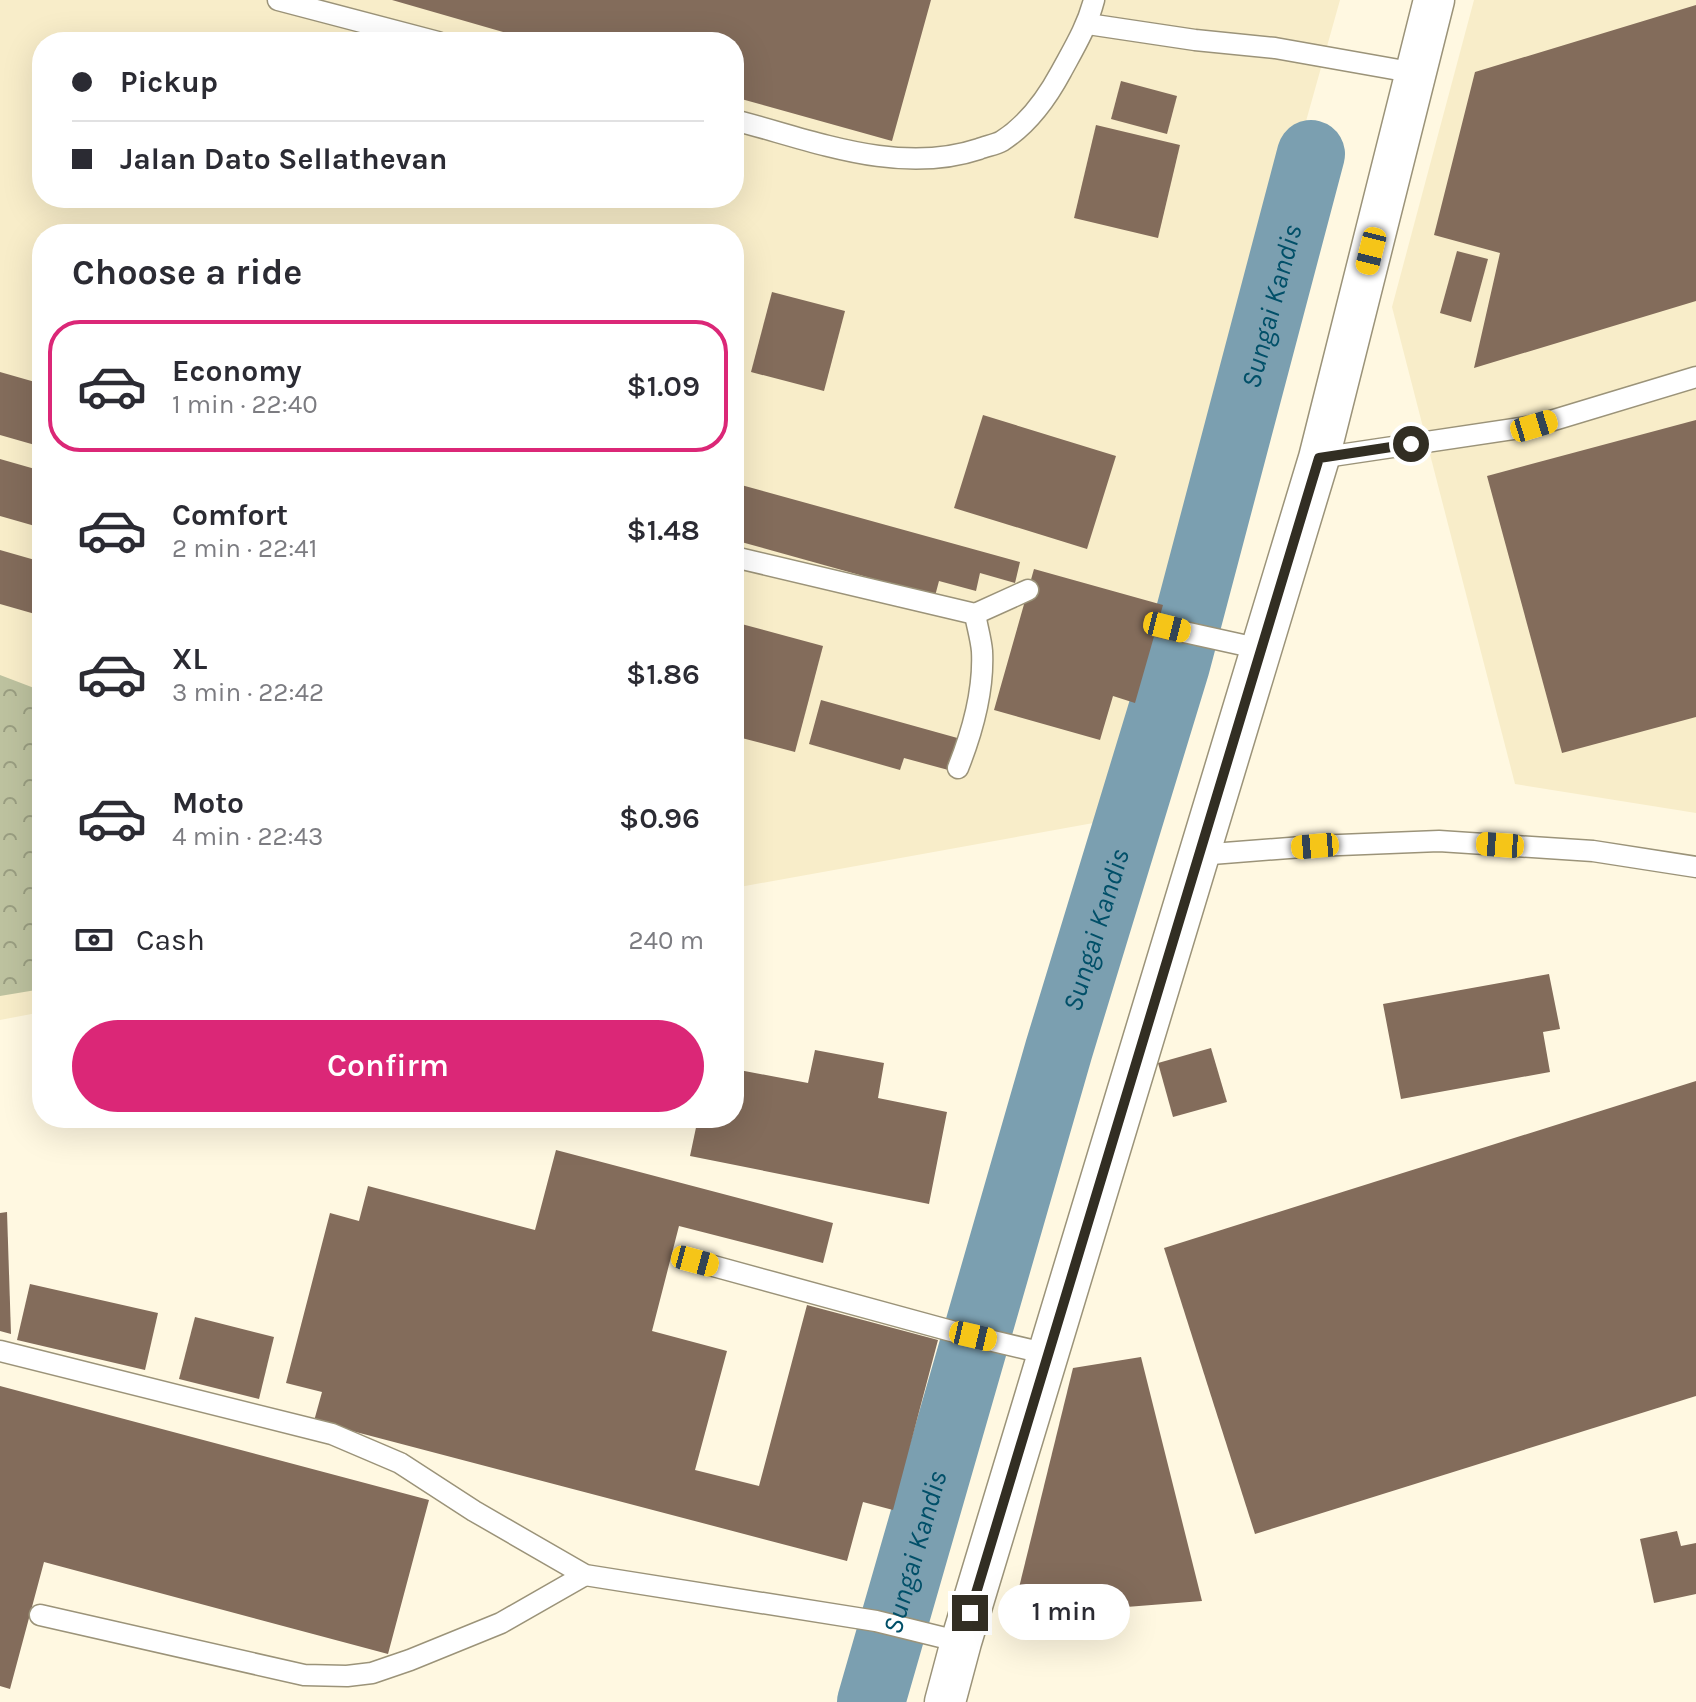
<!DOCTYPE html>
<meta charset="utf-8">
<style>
:root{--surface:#fff;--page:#f2f2f3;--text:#2b2b33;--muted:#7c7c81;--line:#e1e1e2;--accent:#db2777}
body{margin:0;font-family:Karla,sans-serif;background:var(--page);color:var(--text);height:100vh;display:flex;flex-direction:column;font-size:30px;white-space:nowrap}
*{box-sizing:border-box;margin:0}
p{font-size:26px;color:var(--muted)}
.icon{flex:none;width:44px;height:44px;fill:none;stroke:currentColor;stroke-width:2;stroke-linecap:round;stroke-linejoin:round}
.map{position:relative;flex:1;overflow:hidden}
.sheet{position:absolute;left:32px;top:224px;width:712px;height:904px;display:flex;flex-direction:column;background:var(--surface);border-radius:32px;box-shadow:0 8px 32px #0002}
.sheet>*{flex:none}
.top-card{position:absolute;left:32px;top:32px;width:712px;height:176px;border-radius:32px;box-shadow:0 8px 32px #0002;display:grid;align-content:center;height:176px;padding:0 40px;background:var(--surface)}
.end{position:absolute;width:36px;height:36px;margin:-18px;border:10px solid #322e23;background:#fff;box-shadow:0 0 0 4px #fff}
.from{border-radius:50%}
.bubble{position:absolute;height:56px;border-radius:28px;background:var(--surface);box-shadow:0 8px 32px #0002;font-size:26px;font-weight:600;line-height:56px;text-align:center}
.car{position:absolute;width:24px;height:48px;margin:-24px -12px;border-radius:10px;box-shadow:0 0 6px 2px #0007;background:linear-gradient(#f5c518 24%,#345 0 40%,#f5c518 0 76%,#345 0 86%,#f5c518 0)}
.top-card b{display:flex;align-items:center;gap:28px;height:76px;font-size:30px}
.top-card b+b{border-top:2px solid var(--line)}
.top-card i{width:20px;height:20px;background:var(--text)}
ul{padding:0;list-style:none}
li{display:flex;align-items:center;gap:24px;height:132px;margin:0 16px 12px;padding:0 24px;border:4px solid transparent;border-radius:32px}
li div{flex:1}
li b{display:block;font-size:30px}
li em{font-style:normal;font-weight:600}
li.active{border-color:var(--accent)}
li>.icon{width:72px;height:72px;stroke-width:1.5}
h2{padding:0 40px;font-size:36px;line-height:96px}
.pay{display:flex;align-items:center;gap:20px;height:88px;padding:0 40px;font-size:30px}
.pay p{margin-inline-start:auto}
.button{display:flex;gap:16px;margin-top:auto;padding:16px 40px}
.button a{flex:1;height:92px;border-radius:48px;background:var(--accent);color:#fff;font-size:32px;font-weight:600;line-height:92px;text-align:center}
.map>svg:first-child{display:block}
.built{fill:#f8edc9;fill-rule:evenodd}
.forest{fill:url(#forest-crowns)}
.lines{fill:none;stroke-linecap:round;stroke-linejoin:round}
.river{stroke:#7b9fb0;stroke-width:68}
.building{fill:#836c5b}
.lane-casing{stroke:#9b9379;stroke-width:23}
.street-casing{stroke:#9b9379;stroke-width:43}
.lane{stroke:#fff;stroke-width:20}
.street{stroke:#fff;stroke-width:40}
.route{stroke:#322e23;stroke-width:10}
.labels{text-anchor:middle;stroke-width:8;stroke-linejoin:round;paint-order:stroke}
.water-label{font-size:28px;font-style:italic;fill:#014f68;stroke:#fff}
</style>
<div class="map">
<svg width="1696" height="1702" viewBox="0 0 1696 1702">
<defs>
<pattern id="forest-crowns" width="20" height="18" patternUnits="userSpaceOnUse" patternTransform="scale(2)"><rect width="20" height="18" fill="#bdc29f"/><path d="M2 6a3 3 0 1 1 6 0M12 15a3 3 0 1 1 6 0" fill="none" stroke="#9a9e81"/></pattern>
</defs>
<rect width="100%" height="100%" fill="#fff8e1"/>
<g class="built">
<path d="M0 0H1340L1110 820 734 888V234H42V1012L0 1020ZM42 42H734V198H42Z"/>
<polygon points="1474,0 1696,0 1696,813 1515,784 1392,307"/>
</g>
<polygon class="forest" points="0,675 42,691 42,989 0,996"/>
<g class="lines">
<path class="river" id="s1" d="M871 1702 1059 1049 1176 665 1311 154"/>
</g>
<g class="building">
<polygon points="392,0 931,0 892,141 734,97 734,42 538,42"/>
<polygon points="1696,5 1696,301 1474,368 1500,253 1434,235 1475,72"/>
<polygon points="1121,81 1177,96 1167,134 1111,119"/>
<polygon points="1096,125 1180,145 1158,238 1074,218"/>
<polygon points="1457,251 1488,259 1471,322 1440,313"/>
<polygon points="772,292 845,311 824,391 751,372"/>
<polygon points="0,372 42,384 42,447 0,435"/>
<polygon points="983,415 1116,456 1087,549 954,508"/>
<polygon points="1696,420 1696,717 1562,753 1487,476"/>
<polygon points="0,459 42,471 42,528 0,516"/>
<polygon points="734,483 1020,562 1015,583 980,573 976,591 939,581 935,596 734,540"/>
<polygon points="0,550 42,562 42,616 0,604"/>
<polygon points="1034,569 1163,605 1135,703 1113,696 1100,740 994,710"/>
<polygon points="734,622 823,646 795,752 734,736"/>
<polygon points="821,700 961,739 952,771 904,758 900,770 809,744"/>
<polygon points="734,759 740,760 735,782 734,782"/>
<polygon points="1549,974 1560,1029 1543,1032 1550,1072 1401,1099 1383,1004"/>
<polygon points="1211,1048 1227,1102 1173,1117 1158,1063"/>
<polygon points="815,1050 884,1063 878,1098 947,1112 929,1204 690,1156 698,1118 734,1118 734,1069 808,1083"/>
<polygon points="1696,1081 1696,1396 1255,1534 1164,1248"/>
<polygon points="556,1150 833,1223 823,1263 679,1226 652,1331 727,1351 695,1470 759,1486 807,1305 938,1340 893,1510 863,1502 847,1561 314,1421 322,1392 286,1383 330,1213 359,1221 368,1186 535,1230"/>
<polygon points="7,1212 11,1334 0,1331 0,1213"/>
<polygon points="30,1284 158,1313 145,1370 17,1340"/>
<polygon points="195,1317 274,1337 259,1399 179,1379"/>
<polygon points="1141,1357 1202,1601 1012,1616 1073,1368"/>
<polygon points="0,1386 429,1500 388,1654 44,1562 10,1689 0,1686"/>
<polygon points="1677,1531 1681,1546 1696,1543 1696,1594 1654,1603 1640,1539"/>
</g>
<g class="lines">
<defs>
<g id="lane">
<polyline points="278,0 438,42"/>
<polyline points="1088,24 1195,40 1275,48 1416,73"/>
<path d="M734 120C812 140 898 176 979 149 986 146 995 145 1002 141 1027 125 1047 98 1061 72 1074 48 1087 27 1094 0"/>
<polyline points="1319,458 1534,426 1696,377"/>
<polyline points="734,557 975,614 1028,590"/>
<polyline points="1157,626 1261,649"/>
<path d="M958 768C972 733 984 690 982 651 981 639 977 626 975 614"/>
<polyline points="1199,855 1315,846 1439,841 1593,851 1696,867"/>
<polyline points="695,1261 955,1332 1048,1354"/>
<polyline points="0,1351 332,1434 400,1463 474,1511 585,1575 876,1621 961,1642"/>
<polyline points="40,1615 304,1675 347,1676 372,1673 410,1660 501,1623 585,1575"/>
</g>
<polyline id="street" points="945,1702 961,1642 1319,458 1434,0"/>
</defs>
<use href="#lane" class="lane-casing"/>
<use href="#street" class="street-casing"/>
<use href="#lane" class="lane"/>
<use href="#street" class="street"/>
</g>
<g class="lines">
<polyline class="route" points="970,1613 1319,458 1411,444"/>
</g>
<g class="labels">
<g class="water-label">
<text dy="10" stroke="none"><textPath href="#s1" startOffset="1452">Sungai Kandis</textPath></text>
<text dy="10" stroke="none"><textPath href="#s1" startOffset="804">Sungai Kandis</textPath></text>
<text dy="10" stroke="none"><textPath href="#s1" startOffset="156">Sungai Kandis</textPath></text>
</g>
</g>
</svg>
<i class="end from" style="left:1411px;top:444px"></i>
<i class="end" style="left:970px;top:1613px"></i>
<div class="bubble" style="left:998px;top:1584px;width:132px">1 min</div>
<i class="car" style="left:1371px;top:251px;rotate:194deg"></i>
<i class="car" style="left:1534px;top:426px;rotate:73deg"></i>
<i class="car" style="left:1167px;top:627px;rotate:104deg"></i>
<i class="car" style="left:1500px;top:845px;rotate:274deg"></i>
<i class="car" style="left:1315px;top:846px;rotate:265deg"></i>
<i class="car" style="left:695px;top:1261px;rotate:105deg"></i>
<i class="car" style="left:973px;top:1336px;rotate:103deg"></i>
<div class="top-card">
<b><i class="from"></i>Pickup</b>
<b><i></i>Jalan Dato Sellathevan</b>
</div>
<section class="sheet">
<h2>Choose a ride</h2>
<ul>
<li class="active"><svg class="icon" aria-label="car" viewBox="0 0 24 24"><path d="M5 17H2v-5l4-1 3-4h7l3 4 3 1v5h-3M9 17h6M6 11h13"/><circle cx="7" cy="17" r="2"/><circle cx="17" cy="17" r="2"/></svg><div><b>Economy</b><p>1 min · 22:40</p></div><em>$1.09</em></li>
<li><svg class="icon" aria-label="car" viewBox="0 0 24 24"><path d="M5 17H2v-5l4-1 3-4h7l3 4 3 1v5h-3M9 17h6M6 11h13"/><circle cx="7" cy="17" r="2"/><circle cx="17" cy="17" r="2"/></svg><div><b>Comfort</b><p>2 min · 22:41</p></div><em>$1.48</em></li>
<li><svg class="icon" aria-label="car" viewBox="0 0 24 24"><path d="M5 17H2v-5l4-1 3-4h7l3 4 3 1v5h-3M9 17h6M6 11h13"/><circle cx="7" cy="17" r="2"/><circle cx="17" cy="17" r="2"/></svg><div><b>XL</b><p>3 min · 22:42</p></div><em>$1.86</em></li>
<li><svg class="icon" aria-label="car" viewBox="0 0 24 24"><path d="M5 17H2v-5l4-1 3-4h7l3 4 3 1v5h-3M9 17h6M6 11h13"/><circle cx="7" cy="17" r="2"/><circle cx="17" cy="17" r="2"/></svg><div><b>Moto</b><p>4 min · 22:43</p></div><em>$0.96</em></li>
</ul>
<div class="pay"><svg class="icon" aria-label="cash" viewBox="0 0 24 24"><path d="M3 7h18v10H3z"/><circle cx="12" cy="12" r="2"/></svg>Cash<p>240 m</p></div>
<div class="button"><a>Confirm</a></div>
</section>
</div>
